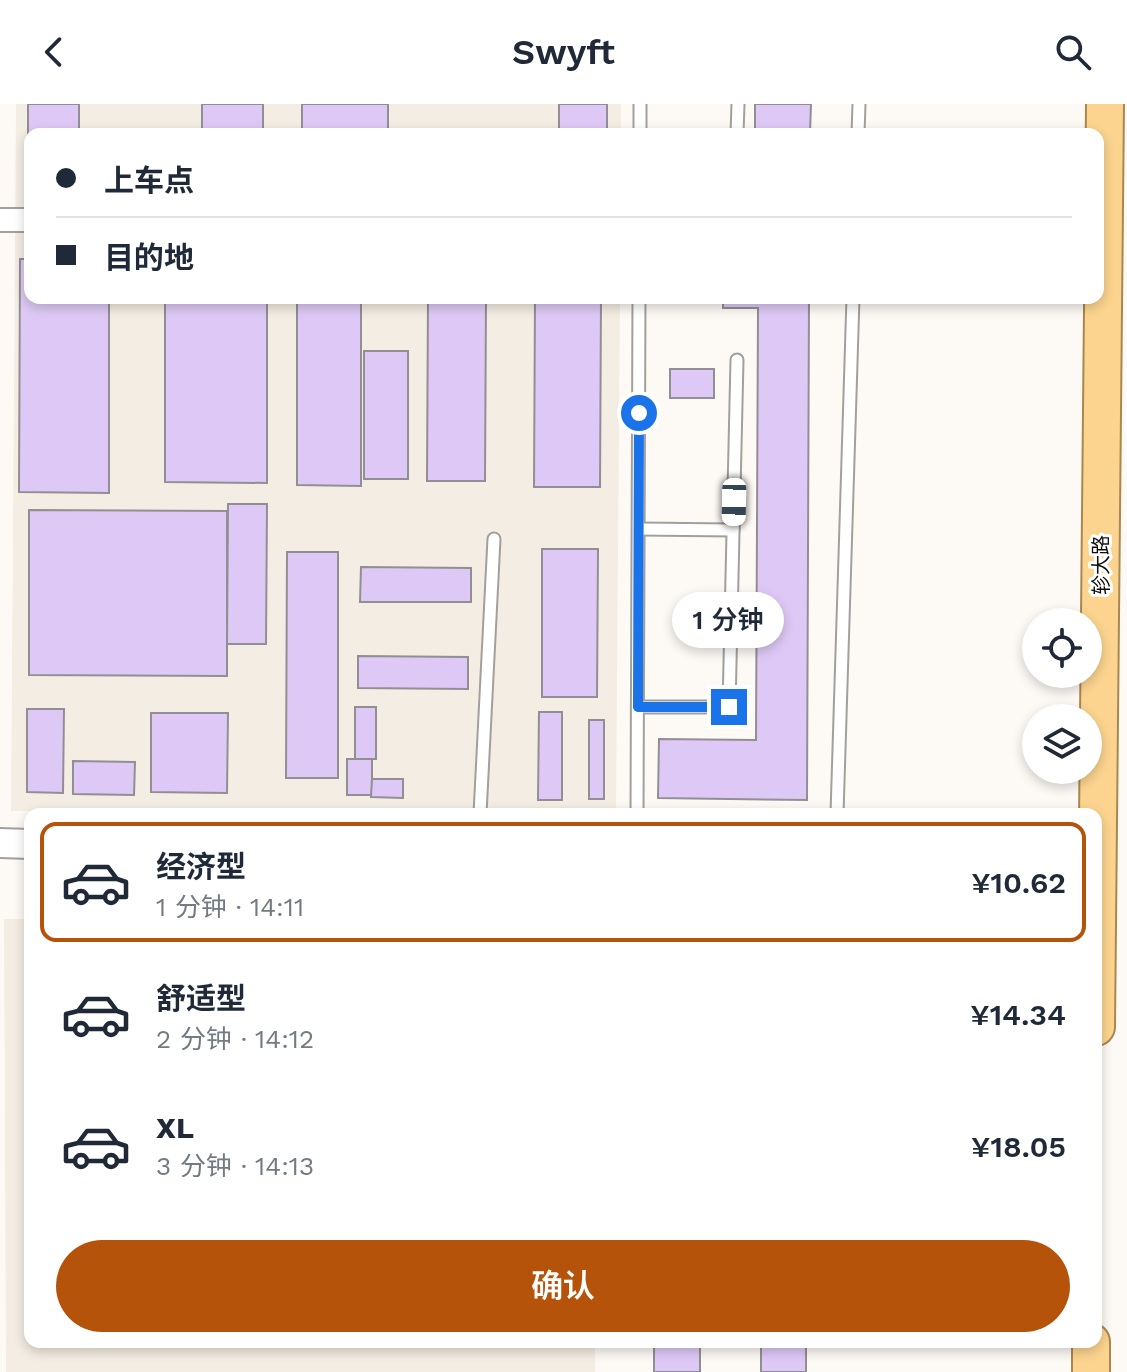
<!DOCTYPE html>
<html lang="zh">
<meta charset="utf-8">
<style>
:root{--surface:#fff;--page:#f2f2f3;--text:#1f2937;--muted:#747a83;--line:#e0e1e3;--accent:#b45309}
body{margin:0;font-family:"Work Sans","Noto Sans SC",sans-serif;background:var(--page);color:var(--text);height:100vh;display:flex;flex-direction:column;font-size:30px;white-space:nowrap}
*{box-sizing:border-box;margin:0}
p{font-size:26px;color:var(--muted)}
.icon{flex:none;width:44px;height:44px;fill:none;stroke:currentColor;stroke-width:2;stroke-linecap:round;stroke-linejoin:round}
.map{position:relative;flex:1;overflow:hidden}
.drawer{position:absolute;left:24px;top:704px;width:1078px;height:540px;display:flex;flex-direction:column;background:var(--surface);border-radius:16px;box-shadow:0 4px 12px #0003}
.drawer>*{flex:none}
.hud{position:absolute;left:24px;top:24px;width:1080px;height:176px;border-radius:16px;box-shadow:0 4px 12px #0003;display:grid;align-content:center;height:176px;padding:0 32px;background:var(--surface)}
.tools{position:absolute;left:1022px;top:504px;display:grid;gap:16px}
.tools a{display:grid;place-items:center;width:80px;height:80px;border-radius:50%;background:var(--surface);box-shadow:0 4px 12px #0003;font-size:40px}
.end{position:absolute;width:36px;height:36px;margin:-18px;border:10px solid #1a73e8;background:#fff;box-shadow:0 0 0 4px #fff}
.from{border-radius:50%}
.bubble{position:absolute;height:56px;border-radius:28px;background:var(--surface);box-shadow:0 4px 12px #0003;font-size:26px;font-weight:600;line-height:56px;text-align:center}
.car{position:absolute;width:24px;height:48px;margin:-24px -12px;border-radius:10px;box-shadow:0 0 6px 2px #0007;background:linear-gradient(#fff 24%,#345 0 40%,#fff 0 76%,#345 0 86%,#fff 0)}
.hud b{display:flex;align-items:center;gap:28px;height:76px;font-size:30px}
.hud b+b{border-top:2px solid var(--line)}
.hud i{width:20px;height:20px;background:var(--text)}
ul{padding:14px 0 0;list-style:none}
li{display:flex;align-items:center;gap:24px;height:120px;margin:0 16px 12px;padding:0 16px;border:4px solid transparent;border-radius:16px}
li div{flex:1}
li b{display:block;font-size:30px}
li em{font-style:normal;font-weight:600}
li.on{border-color:var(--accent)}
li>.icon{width:72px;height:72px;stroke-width:1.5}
.cta{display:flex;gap:16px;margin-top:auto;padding:16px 32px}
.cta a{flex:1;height:92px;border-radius:48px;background:var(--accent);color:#fff;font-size:32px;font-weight:600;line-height:92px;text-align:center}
header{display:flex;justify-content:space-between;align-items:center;height:104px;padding:0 32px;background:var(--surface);font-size:36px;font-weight:600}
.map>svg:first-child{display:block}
.built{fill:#f4ede3}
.building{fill:#dec9f6;stroke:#918f93;stroke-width:2}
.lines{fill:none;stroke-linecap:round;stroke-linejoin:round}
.service-casing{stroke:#a2a09c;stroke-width:15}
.minor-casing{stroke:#a2a09c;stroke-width:26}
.tertiary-casing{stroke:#a2a09c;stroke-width:32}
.trunk-casing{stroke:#a8884f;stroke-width:40}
.service{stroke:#fff;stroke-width:11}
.minor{stroke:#fff;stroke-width:22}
.tertiary{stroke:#fff;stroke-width:28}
.trunk{stroke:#fcd48f;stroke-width:36}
.route{stroke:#1a73e8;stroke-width:10}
.labels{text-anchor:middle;stroke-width:6;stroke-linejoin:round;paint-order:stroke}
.street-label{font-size:20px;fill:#0f0e0d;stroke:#fff}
</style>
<header><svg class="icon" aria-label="back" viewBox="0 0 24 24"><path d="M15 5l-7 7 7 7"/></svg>Swyft<svg class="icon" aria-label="search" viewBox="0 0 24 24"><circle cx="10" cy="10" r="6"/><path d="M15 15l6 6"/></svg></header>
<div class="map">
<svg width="1127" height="1268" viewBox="0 0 1127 1268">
<rect width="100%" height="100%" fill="#fdfaf6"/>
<g class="built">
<polygon points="16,0 621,0 621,30 30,30 30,194 620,194 616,710 11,707"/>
<polygon points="4,815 30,815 30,1238 595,1238 595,1268 6,1268"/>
</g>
<g class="building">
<polygon points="28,0 79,0 79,30 30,30 30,93 28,93"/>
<rect x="202" y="0" width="61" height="30"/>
<rect x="302" y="0" width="86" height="30"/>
<rect x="559" y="0" width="48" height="30"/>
<polygon points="755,0 811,0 810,30 755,30"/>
<polygon points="20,155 30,155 30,194 109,194 109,389 19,388"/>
<polygon points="165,194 267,194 267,379 165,378"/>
<polygon points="297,194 361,194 361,382 297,381"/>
<polygon points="428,194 486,194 485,377 427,377"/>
<polygon points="535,194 601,194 600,383 534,383"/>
<polygon points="723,194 809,194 807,696 658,694 659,635 756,636 758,204 723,204"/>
<rect x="364" y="247" width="44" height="128"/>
<rect x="670" y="265" width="44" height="29"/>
<polygon points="228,400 267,400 266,540 227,540"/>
<polygon points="29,406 227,407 227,572 29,571"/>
<polygon points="542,445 598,445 597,593 542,593"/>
<polygon points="287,448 338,448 338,674 286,674"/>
<polygon points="361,463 471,464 471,498 360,498"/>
<polygon points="358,552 468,553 468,585 358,584"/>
<rect x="355" y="603" width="21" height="52"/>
<polygon points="27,605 64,605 63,689 27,688"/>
<polygon points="539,608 562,608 562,696 538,696"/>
<polygon points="151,609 228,609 227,689 151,688"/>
<rect x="589" y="616" width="15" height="79"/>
<rect x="347" y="655" width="25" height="36"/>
<polygon points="73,657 135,658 134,691 73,690"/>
<polygon points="372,675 403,675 403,694 371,693"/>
<rect x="654" y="1238" width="46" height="30"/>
<rect x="761" y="1238" width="45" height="30"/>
</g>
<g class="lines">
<defs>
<g id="service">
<polyline points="640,30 640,0"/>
<polyline points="737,30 738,0"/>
<polyline points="858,30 859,0"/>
<polyline points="639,425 733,426"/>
<polyline points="638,603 729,603 737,256"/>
<polyline points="480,710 494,435"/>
<polyline points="637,710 639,194"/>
<polyline points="837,710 853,194"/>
</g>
<polyline id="minor" points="0,116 30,116"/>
<polyline id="tertiary" points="0,739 30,740"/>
<g id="trunk">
<polyline points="1096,923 1105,0"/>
<polyline points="1091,1268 1091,1238"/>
</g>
</defs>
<use href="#service" class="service-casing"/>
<use href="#minor" class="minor-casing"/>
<use href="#tertiary" class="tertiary-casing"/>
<use href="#trunk" class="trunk-casing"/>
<use href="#service" class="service"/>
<use href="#minor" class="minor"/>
<use href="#tertiary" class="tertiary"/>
<use href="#trunk" class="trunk"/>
</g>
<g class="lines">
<polyline class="route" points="639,309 638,603 729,603"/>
</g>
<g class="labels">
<g class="street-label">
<text transform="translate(1101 461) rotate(-90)" y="7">轸大路</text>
</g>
</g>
</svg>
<div class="tools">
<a><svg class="icon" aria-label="locate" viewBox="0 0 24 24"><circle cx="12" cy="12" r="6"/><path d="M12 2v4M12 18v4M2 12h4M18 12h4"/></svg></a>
<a><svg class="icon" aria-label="layers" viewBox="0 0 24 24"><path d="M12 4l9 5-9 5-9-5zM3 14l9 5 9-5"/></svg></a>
</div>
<i class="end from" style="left:639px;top:309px"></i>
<i class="end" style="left:729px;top:603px"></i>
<div class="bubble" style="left:672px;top:488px;width:112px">1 分钟</div>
<i class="car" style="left:734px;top:398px;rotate:181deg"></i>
<div class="hud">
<b><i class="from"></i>上车点</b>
<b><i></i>目的地</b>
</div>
<section class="drawer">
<ul>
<li class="on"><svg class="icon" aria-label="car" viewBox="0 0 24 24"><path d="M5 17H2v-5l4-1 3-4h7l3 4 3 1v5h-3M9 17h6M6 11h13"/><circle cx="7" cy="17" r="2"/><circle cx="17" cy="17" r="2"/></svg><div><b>经济型</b><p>1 分钟 · 14:11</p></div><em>¥10.62</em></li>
<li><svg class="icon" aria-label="car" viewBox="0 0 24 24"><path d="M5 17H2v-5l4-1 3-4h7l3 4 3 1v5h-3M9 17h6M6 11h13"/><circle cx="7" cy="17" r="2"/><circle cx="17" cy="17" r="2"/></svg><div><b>舒适型</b><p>2 分钟 · 14:12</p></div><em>¥14.34</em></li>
<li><svg class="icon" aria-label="car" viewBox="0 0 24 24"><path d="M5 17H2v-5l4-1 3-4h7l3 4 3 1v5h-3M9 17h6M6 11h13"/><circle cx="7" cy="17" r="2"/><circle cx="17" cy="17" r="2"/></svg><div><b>XL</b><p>3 分钟 · 14:13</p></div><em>¥18.05</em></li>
</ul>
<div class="cta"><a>确认</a></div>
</section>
</div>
